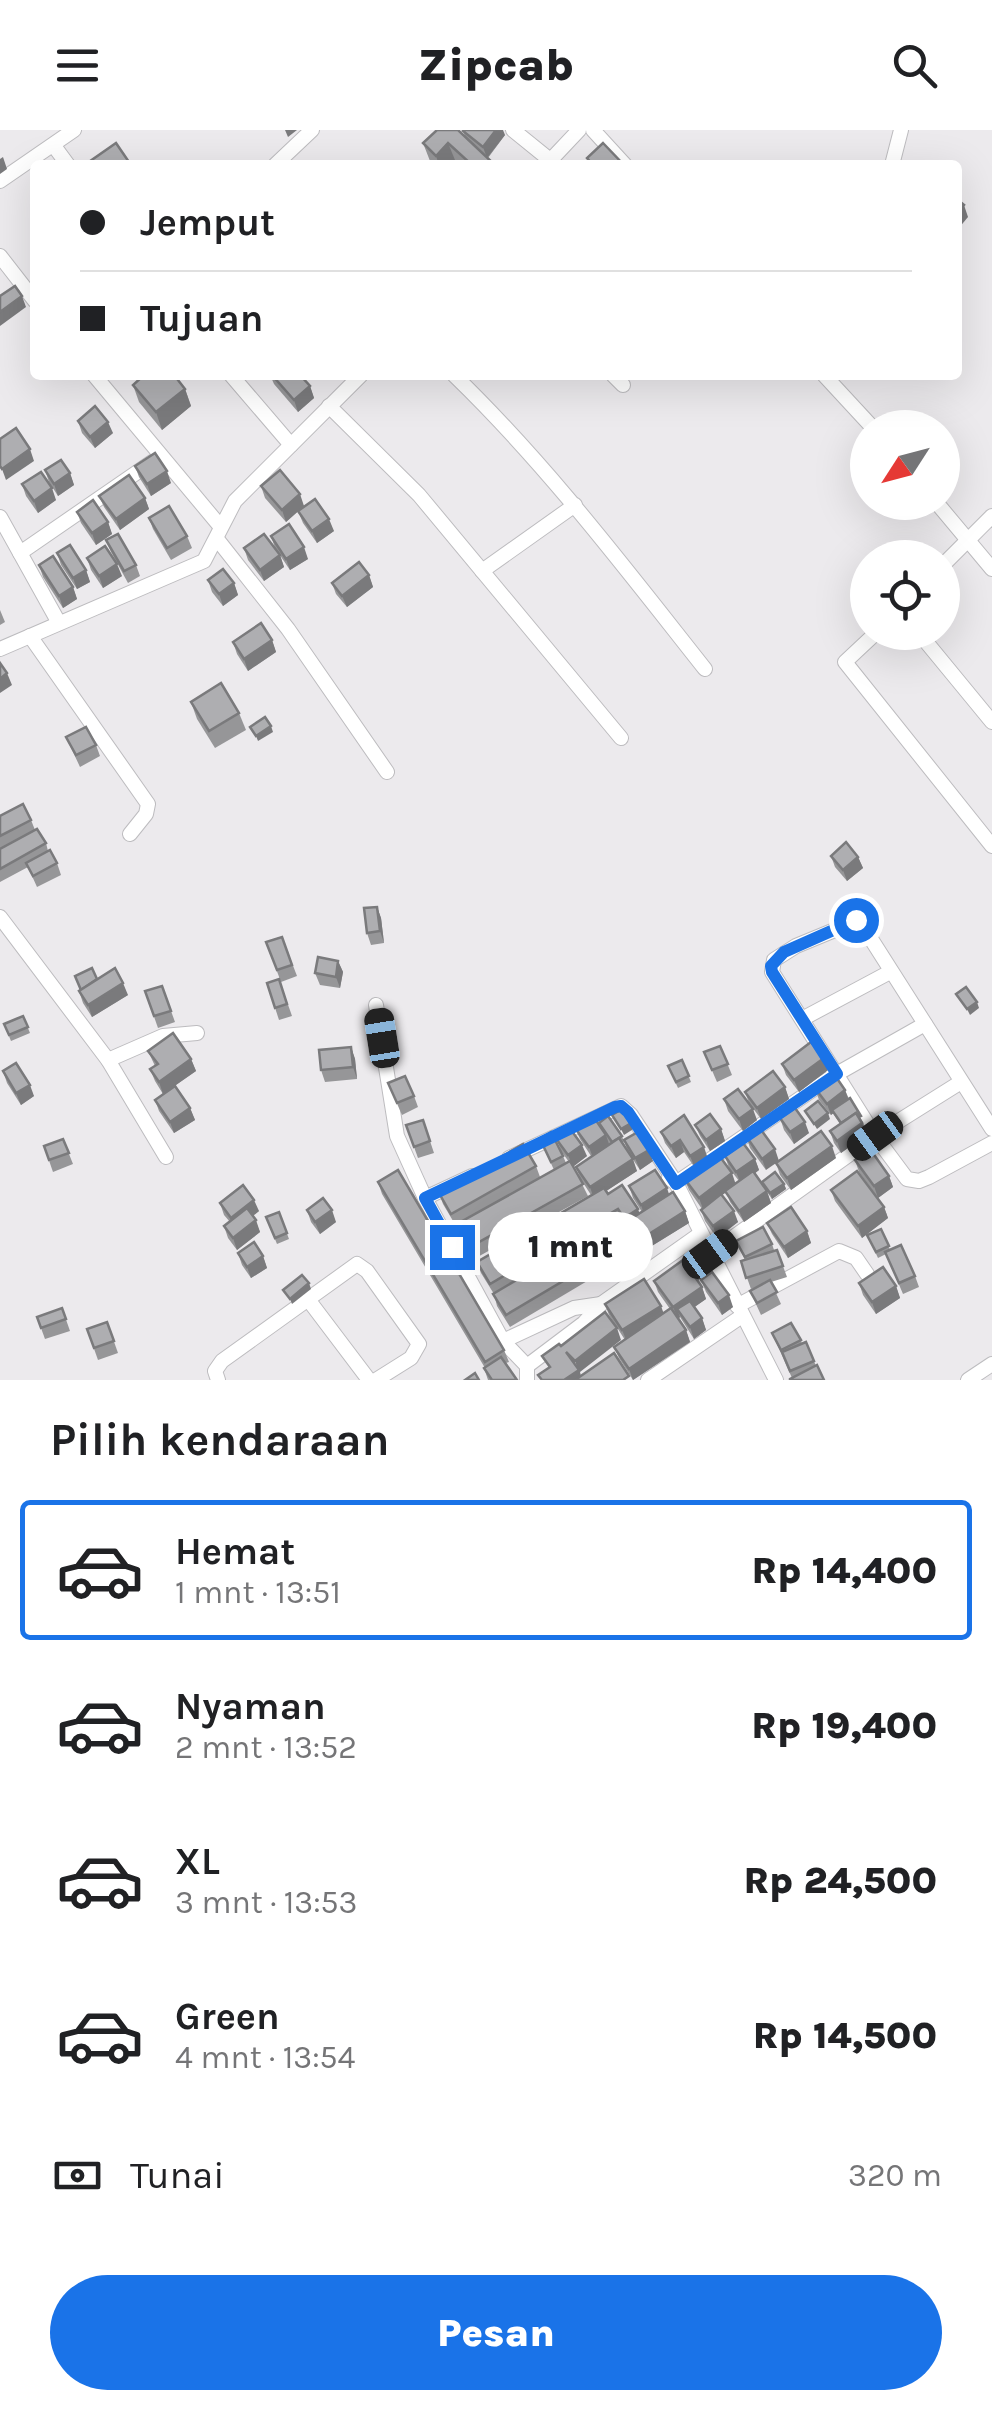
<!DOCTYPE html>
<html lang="id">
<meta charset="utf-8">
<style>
:root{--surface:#fff;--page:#f2f2f2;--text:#202124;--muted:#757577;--line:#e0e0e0;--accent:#1a73e8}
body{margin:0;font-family:Karla,sans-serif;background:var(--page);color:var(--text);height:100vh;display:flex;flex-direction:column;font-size:38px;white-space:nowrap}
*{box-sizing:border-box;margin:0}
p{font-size:32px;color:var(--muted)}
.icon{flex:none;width:55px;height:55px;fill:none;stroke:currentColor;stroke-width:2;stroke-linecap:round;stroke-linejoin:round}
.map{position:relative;height:1250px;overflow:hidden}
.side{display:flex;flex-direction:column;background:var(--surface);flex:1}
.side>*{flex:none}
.banner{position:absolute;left:30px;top:30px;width:932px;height:220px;border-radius:10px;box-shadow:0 10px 40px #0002;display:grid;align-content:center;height:220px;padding:0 50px;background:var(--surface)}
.needle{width:65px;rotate:234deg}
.tools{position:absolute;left:850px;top:280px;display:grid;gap:20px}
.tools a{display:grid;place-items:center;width:110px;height:110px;border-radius:50%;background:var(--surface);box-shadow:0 10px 40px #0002;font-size:50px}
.end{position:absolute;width:45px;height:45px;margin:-22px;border:12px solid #1a73e8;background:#fff;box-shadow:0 0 0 5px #fff}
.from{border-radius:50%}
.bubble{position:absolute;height:70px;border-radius:35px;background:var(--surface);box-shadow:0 10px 40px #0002;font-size:32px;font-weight:800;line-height:70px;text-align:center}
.car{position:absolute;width:30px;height:60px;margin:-30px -15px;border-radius:12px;box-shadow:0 0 8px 2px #0007;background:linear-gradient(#222 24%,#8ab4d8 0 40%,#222 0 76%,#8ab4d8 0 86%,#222 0)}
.banner b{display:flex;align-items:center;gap:35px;height:95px;font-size:38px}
.banner b+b{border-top:2px solid var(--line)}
.banner i{width:25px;height:25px;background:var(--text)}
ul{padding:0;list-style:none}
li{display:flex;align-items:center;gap:30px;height:140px;margin:0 20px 15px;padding:0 30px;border:5px solid transparent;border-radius:10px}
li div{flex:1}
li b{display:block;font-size:38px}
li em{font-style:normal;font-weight:800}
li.active{border-color:var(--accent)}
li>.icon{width:90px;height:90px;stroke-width:1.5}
h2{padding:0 50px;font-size:45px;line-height:120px}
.pay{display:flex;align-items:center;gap:25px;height:110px;padding:0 50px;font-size:38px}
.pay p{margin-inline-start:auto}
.button{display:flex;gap:20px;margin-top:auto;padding:20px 50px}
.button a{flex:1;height:115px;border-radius:60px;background:var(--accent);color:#fff;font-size:40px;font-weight:800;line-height:115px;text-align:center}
header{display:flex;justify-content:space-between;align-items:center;height:130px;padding:0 50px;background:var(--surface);font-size:45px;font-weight:800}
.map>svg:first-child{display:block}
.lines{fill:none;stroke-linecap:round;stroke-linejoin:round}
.street-casing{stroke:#bdbcbf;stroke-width:16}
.street{stroke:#fff;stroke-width:14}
.wall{fill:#969698}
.shaded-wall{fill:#7a7a7c}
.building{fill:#aeaeb1;stroke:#7a7a7c;stroke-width:2.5}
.route{stroke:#1a73e8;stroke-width:12}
</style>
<header><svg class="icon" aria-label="menu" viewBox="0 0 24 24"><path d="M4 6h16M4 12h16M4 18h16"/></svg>Zipcab<svg class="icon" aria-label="search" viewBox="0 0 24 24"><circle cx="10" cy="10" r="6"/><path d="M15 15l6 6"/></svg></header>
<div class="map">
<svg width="992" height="1250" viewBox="0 0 992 1250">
<rect width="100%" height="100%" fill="#eceaed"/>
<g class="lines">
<defs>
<g id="street">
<polyline points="513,0 550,30"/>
<polyline points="593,0 625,35"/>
<polyline points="54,16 68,35"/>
<polyline points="275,35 312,0"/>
<polyline points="546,35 579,0"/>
<polyline points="892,35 901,0"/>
<polyline points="0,51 74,0"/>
<polyline points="0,126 35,171"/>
<polyline points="94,245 220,396"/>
<polyline points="231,245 291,315"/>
<path d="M454 245C547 335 625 438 705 539"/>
<polyline points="613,245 623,255"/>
<polyline points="824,245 873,298"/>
<polyline points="329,276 419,365 621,608"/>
<polyline points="936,372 992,439"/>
<polyline points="0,387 59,493"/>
<polyline points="217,409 288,499 387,642"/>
<polyline points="20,423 152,332"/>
<polyline points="942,436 992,386"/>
<polyline points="482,441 575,375"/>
<polyline points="877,502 845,532 992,716"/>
<polyline points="918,502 992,592"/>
<polyline points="30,506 148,674 146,684 130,704"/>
<polyline points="0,519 204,431 235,371 361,245"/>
<polyline points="0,787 108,930 163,906 197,903"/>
<polyline points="376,875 397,1006 425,1068"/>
<polyline points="802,889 890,842"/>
<polyline points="108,930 166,1027"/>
<polyline points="992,999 859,790 796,816 774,830 772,842 875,1006 907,1049 919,1051 929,1047 992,1013"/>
<polyline points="509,1028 621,976 631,985 676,1053 833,946 925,894"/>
<polyline points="472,1046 425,1068 503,1211 527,1236"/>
<polyline points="669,1048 676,1053 776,1250"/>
<polyline points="710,1124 875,1006 961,952"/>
<polyline points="307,1168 369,1250"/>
<polyline points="737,1176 839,1121 856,1128 867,1144"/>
<polyline points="503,1211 574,1178 601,1174"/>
<polyline points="218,1250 215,1241 222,1231 357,1134 367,1141 419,1214 411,1228 376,1250"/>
<polyline points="527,1250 527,1236 584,1193 601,1174 700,1104"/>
<polyline points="648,1250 742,1186"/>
<polyline points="968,1250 992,1234"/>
</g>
</defs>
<use href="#street" class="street-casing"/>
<use href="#street" class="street"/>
</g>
<g class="wall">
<polygon points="463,1 505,5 488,28 495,35 460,35 455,30 449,35 434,35 430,31 423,13 465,6"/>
<polygon points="270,245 300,245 310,256 314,268 298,282 274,254"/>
<polygon points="133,255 185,259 191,276 162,300 139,272"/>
<polygon points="78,291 113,303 95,318 82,303"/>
<polygon points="135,336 171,353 151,366 139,347"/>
<polygon points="45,340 70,343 74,355 58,366 49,352"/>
<polygon points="22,354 56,370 38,383 26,366"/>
<polygon points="261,356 304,376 286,392 265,368"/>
<polygon points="99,366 145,368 149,379 120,400 104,377"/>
<polygon points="298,381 334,401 317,413 303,393"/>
<polygon points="77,382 108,392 112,404 96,415 81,393"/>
<polygon points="149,388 187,406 192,418 171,430 153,399"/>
<polygon points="271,406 308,429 290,440 275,418"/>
<polygon points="106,410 136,435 140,446 128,453 111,422"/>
<polygon points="244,418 280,425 284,437 264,451 248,430"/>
<polygon points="57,423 86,440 90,452 77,459 61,435"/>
<polygon points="87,428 122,446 103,458 91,440"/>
<polygon points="39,435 73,457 77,469 63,478 43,447"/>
<polygon points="369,445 373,457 347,477 336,464 332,453"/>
<polygon points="208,450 234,453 238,465 223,476 212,462"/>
<polygon points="0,480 5,492 0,495"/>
<polygon points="272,510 276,522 248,541 237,524 233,512"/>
<polygon points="191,572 239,583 246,600 215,618 197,589"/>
<polygon points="66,607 96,615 100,626 80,637"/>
<polygon points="0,686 31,690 35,700 46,713 48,721 57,733 61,745 37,757 28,737 0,752"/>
<polygon points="831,726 858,727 863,738 847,751 835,737"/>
<polygon points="377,777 381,788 384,813 371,815 367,803"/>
<polygon points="282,807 297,846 281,852 266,812"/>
<polygon points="338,831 343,842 340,858 320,855 315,843"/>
<polygon points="97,849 128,865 92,887 83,873 79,861"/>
<polygon points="279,849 292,886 279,890 267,853"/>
<polygon points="162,856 175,892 158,898 145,861"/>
<polygon points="23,886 30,903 11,911 4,894"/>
<polygon points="720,916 732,945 717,952 704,922"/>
<polygon points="351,917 355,929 357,949 325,952 321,940"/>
<polygon points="148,921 191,929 196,941 163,964 155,951 150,939 155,936"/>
<polygon points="682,930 691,952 678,958 668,936"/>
<polygon points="782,934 828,940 799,962 786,945"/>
<polygon points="3,941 34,966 21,975 7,953"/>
<polygon points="388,953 414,966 418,977 402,985"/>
<polygon points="785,957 789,969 761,989 749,973 745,962"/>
<polygon points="815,958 845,960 849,969 863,992 867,1004 841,1023 834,1013 830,1001 840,994 833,983 831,985 819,970"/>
<polygon points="724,969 757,990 743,1001 728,981"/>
<polygon points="155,970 190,978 195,990 174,1003 159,981"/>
<polygon points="780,988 809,1003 794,1014 784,1000"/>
<polygon points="423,990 434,1023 418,1028 406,995"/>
<polygon points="599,993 622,1006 624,1012 622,1013 637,1041 606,1061 608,1064 639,1083 642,1082 633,1068 629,1056 669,1064 685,1081 689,1093 642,1122 622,1091 621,1092 632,1110 636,1122 510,1197 497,1176 494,1164 481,1143 477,1132 591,1065 580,1048 576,1037 591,1026 580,1009 575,998 601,999"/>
<polygon points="695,995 721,999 725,1011 710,1021 700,1006"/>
<polygon points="759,997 766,1040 750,1018 746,1006"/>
<polygon points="661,1002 708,1029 695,1038 684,1022 676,1028 665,1013"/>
<polygon points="63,1009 73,1034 53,1042 44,1016"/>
<polygon points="540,1009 563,1026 566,1033 569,1032 561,1021 557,1010 587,1026 573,1036 588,1066 474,1129 461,1105 457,1095 456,1096 443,1074 439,1063 536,1036 540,1047 554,1040"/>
<polygon points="624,1010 653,1031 640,1040 628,1022"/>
<polygon points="725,1026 755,1029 759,1040 754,1044 764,1057 762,1052 784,1054 786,1059 772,1069 767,1062 771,1073 744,1092 730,1072 726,1062 722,1065 738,1092 717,1108 705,1091 701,1080 702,1079 689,1060 684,1048 736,1053 739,1051 729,1038"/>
<polygon points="836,1028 791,1060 780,1045 776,1033"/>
<polygon points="855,1030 889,1046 893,1057 878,1068 859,1042"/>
<polygon points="378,1052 504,1220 509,1232 506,1233 517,1250 488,1250 484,1238 485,1238 382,1064"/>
<polygon points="831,1060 884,1077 888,1088 862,1108 835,1071"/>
<polygon points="220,1073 259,1081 253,1086 260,1102 237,1120 228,1108 224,1096 230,1092 224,1085"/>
<polygon points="307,1080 336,1092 320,1104 311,1092"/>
<polygon points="279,1082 289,1109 277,1114 266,1087"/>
<polygon points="767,1093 807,1101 811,1113 788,1128 772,1104"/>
<polygon points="881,1099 890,1120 915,1146 919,1157 903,1164 886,1124 878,1128 870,1111"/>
<polygon points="736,1111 772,1114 774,1120 777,1120 787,1147 771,1152 781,1174 761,1185 750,1161 757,1157 751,1159 741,1131 745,1130"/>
<polygon points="238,1123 263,1126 267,1138 251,1148 242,1135"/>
<polygon points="686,1135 710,1142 697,1151 702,1157 706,1169 694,1177 702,1188 706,1200 694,1209 680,1187 678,1189 686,1200 690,1212 633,1250 619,1228 614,1217 625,1210 609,1185 605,1174 664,1183 670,1179 658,1162 654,1151"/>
<polygon points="701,1150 733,1177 722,1185 706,1162"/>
<polygon points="859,1153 896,1156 900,1168 876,1184 863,1165"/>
<polygon points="62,1178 70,1201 45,1209 37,1187"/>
<polygon points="107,1192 118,1223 98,1230 87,1199"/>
<polygon points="772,1203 801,1210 802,1214 806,1212 816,1236 792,1248"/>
</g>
<g class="shaded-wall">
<polygon points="285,0 297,0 288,7"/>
<polygon points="496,0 503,0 505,5 487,28 483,17"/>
<polygon points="448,13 455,30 449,35 439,35 436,26"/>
<polygon points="3,27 7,39 0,44 0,29"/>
<polygon points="964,75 968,87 958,99 958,82"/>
<polygon points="22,166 26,177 0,196 0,182"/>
<polygon points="310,256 314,268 298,282 294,270"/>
<polygon points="185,259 191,276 162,300 156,282"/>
<polygon points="108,292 113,303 95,318 90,307"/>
<polygon points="30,319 34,331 6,350 2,339"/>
<polygon points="167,341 171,353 151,366 147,354"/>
<polygon points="70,343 74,355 58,366 54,354"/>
<polygon points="52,358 56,370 38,383 34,371"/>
<polygon points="300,364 304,376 286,392 282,380"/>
<polygon points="145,368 149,379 120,400 116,389"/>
<polygon points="329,389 334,401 317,413 312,401"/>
<polygon points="108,392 112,404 96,415 92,403"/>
<polygon points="304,417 308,429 290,440 286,429"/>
<polygon points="280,425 284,437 264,451 260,440"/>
<polygon points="117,434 122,446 103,458 99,446"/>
<polygon points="86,440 90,452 77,459 73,448"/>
<polygon points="369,445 373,457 347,477 342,466"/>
<polygon points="234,453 238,465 223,476 219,464"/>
<polygon points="73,457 77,469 63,478 59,466"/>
<polygon points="272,510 276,522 248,541 244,529"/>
<polygon points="7,543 12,555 0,563 0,549"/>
<polygon points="271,596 273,602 258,611 256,606"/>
<polygon points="858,727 863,738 847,751 843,740"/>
<polygon points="377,777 381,788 384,813 380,801"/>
<polygon points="338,831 343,842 340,858 336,847"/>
<polygon points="123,853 128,865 92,887 88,875"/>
<polygon points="977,872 979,878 970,885 967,879"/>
<polygon points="351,917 355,929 357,949 353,937"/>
<polygon points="824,928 828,940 799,962 794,950"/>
<polygon points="191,929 196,941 163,964 159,952"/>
<polygon points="30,955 34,966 21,975 16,963"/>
<polygon points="785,957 789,969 761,989 757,978"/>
<polygon points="845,960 849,971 831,985 827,974"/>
<polygon points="190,978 195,990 174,1003 170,992"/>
<polygon points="753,979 757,990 743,1001 739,989"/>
<polygon points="828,983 830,989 817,999 814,994"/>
<polygon points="633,992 635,998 624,1005 621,999"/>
<polygon points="805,992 809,1003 794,1014 790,1002"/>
<polygon points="862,993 867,1004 841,1023 837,1011"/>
<polygon points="721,999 725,1011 710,1021 706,1010"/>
<polygon points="606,1005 610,1017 593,1028 589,1017"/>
<polygon points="680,1010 684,1022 676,1028 671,1016"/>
<polygon points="582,1015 587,1026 573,1037 568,1025"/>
<polygon points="832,1016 836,1028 791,1060 787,1048"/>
<polygon points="704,1017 708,1029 695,1038 690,1026"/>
<polygon points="775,1019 779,1031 766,1040 762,1029"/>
<polygon points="649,1020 653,1031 640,1040 635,1028"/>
<polygon points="633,1029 637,1041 594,1069 590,1057"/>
<polygon points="755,1029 759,1040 741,1054 736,1042"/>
<polygon points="732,1043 736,1055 703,1079 699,1068"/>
<polygon points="889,1046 893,1057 878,1068 874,1056"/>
<polygon points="784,1054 786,1059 772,1069 770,1063"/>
<polygon points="667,1058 671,1070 645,1087 641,1075"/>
<polygon points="767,1061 771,1073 744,1092 739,1081"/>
<polygon points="254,1070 259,1081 236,1099 231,1088"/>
<polygon points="884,1077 888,1088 862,1108 858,1096"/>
<polygon points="638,1079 642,1090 626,1092 628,1099 624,1088"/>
<polygon points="332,1080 336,1092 320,1104 315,1092"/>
<polygon points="685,1081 689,1093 642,1122 638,1111"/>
<polygon points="734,1081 738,1092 717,1108 713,1096"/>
<polygon points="256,1090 260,1102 237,1120 233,1108"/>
<polygon points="807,1101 811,1113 788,1128 784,1117"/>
<polygon points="263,1126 267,1138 251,1148 247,1137"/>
<polygon points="708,1136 710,1142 697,1151 695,1145"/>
<polygon points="309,1153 311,1159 292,1174 290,1169"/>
<polygon points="896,1156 900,1168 876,1184 872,1172"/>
<polygon points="702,1157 706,1169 682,1186 677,1179 680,1187 678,1189 673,1177"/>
<polygon points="729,1165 733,1177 722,1185 718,1173"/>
<polygon points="661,1176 665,1187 627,1212 622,1200"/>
<polygon points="702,1188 706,1200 694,1209 690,1197"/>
<polygon points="617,1198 621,1210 580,1242 582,1250 564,1250 578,1240 575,1231"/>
<polygon points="686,1200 690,1212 633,1250 629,1239"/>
</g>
<g class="building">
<polygon points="437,0 458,0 495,35 472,35 448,13 436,26 423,13"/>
<polygon points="464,0 496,0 483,17 463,1"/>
<polygon points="116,13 131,35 87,35 86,34"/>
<polygon points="603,13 624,35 593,35 587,28"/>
<polygon points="958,70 964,75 958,82"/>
<polygon points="15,156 22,166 0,182 0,166"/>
<polygon points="144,245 174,245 185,259 156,282 133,255"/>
<polygon points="272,245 300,245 310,256 294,270"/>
<polygon points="95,276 108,292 90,307 78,291"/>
<polygon points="16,298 30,319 2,339 0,336 0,309"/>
<polygon points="155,323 167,341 147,354 135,336"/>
<polygon points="61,330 70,343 54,354 45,340"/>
<polygon points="280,340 300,364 282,380 261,356"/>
<polygon points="41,342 52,358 34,371 22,354"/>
<polygon points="129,345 145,368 116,389 99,366"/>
<polygon points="315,369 329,389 312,401 298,381"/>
<polygon points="93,370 108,392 92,403 77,382"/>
<polygon points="169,376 187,406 167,418 149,388"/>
<polygon points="289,394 304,417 286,429 271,406"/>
<polygon points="118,404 136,435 124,441 106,410"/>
<polygon points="264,404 280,425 260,440 244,418"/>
<polygon points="70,415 86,440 73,448 57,423"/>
<polygon points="105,416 117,434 99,446 87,428"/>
<polygon points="53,426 73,457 59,466 39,435"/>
<polygon points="359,432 369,445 342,466 332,453"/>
<polygon points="223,439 234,453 219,464 208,450"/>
<polygon points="261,493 272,510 244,529 233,512"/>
<polygon points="0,533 7,543 0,549"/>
<polygon points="221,553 239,583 209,601 191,572"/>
<polygon points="265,587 271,596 256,606 250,597"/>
<polygon points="86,597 96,615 76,625 66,607"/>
<polygon points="23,674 31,690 0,706 0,686"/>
<polygon points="37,699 46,713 0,739 0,719"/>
<polygon points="846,712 858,727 843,740 831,726"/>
<polygon points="50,720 57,733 33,746 26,733"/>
<polygon points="377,777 380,801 367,803 364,778"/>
<polygon points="282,807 292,835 277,840 266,812"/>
<polygon points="318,827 338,831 336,847 315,843"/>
<polygon points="92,838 97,849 81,860 75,846"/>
<polygon points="115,838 123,853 88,875 79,861"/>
<polygon points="279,849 287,874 275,878 267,853"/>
<polygon points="162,856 171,881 154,886 145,861"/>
<polygon points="966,857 977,872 967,879 956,864"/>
<polygon points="23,886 28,897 9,905 4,894"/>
<polygon points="173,903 191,929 159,952 150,939 158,934 148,921"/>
<polygon points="811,912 824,928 794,950 782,934"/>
<polygon points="720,916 728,934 712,940 704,922"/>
<polygon points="351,917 353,937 321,940 319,920"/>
<polygon points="682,930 689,946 676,952 668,936"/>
<polygon points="16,933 30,955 16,963 3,941"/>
<polygon points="773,941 785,957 757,978 745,962"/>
<polygon points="834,944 845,960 827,974 815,958"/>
<polygon points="405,946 414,966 397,973 388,953"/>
<polygon points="175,956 190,978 170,992 155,970"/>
<polygon points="738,959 753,979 739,989 724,969"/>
<polygon points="850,968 861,986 859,987 856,983 841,993 832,980"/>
<polygon points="818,971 828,983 814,994 805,981"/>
<polygon points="624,978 633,992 621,999 612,985"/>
<polygon points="795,978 805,992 790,1002 780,988"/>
<polygon points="856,983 862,993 837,1011 830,1001"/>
<polygon points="710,984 721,999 706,1010 695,995"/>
<polygon points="684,985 704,1017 690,1026 680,1010 671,1016 661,1002"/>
<polygon points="593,986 606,1005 589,1017 575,998"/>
<polygon points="608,986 622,1006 612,1012 599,993"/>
<polygon points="423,990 430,1011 414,1017 406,995"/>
<polygon points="759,997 775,1019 762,1029 746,1006"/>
<polygon points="571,1000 582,1015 568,1025 557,1010"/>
<polygon points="821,1001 832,1016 787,1048 776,1033"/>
<polygon points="551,1002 563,1026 551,1032 540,1009"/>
<polygon points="638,1002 649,1020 635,1028 624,1010"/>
<polygon points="619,1008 633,1029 590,1057 576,1037"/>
<polygon points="63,1009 69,1023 49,1030 44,1016"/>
<polygon points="743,1013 755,1029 736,1042 725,1026"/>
<polygon points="523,1014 536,1036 451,1084 439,1063"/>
<polygon points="870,1019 889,1046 874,1056 855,1030"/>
<polygon points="718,1024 732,1043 699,1068 684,1048"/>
<polygon points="570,1031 583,1054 470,1117 457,1094"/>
<polygon points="398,1040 504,1220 485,1232 378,1052"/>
<polygon points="655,1040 667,1058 641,1075 629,1056"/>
<polygon points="753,1041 767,1061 739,1081 725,1061"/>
<polygon points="857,1041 884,1077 858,1096 831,1060"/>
<polygon points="775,1042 784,1054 770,1063 762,1052"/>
<polygon points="243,1055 254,1070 231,1088 220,1073"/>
<polygon points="622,1055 638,1079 624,1088 618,1079 490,1154 477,1132 604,1058 608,1064"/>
<polygon points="673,1062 685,1081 638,1111 626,1092"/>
<polygon points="721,1064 734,1081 713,1096 701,1080"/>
<polygon points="323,1068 332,1080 315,1092 307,1080"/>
<polygon points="791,1077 807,1101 784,1117 767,1093"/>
<polygon points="247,1078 256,1090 233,1108 224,1096"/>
<polygon points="279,1082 287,1103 275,1108 266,1087"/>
<polygon points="619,1089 632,1110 506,1185 493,1164"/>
<polygon points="763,1097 772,1114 745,1127 736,1111"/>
<polygon points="881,1099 889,1116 876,1122 867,1105"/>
<polygon points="254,1112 263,1126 247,1137 238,1123"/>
<polygon points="901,1115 915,1146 899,1153 885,1122"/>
<polygon points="777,1120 783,1136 746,1148 741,1131"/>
<polygon points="698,1123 708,1136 695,1145 685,1132"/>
<polygon points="683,1130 702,1157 673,1177 654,1151"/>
<polygon points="883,1137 896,1156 872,1172 859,1153"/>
<polygon points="712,1142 729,1165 718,1173 701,1150"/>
<polygon points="302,1145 309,1153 290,1169 283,1160"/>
<polygon points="644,1149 661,1176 622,1200 605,1174"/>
<polygon points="770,1150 777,1162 757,1173 750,1161"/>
<polygon points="690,1171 702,1188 690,1197 677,1179"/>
<polygon points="62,1178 66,1189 41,1198 37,1187"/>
<polygon points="671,1178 686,1200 629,1239 614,1217"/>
<polygon points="605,1182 617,1198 575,1231 566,1222 579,1240 564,1250 542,1250 538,1245 550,1237 542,1226 559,1214 561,1216"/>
<polygon points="107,1192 114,1211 94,1218 87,1199"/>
<polygon points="791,1193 801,1210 781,1220 772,1203"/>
<polygon points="806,1212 814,1231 790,1241 782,1222"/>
<polygon points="614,1223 629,1246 623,1250 575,1250"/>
<polygon points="501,1227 517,1250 492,1250 484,1238"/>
<polygon points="817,1235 824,1250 790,1250 790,1249"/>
<polygon points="475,1243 479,1250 465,1250"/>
</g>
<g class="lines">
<polyline class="route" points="452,1117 425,1068 615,977 621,976 628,982 676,1054 837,944 772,842 771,836 784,822 856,790"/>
</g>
</svg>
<div class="tools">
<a><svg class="needle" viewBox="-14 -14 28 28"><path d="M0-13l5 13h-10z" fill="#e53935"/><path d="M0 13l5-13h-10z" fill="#757577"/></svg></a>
<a><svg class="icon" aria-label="locate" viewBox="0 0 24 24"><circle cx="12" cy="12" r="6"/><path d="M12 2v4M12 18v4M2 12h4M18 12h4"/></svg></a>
</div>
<i class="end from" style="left:856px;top:790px"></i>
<i class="end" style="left:452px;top:1117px"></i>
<div class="bubble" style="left:488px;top:1082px;width:165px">1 mnt</div>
<i class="car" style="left:382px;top:908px;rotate:351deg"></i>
<i class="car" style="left:875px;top:1006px;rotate:234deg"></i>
<i class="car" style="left:710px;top:1124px;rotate:54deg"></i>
<div class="banner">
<b><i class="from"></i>Jemput</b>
<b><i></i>Tujuan</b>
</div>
</div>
<section class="side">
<h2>Pilih kendaraan</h2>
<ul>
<li class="active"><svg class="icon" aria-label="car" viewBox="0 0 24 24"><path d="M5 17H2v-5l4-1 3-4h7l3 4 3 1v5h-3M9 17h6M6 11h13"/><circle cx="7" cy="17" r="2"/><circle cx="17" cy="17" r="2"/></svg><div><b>Hemat</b><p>1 mnt · 13:51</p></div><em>Rp 14,400</em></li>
<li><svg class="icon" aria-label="car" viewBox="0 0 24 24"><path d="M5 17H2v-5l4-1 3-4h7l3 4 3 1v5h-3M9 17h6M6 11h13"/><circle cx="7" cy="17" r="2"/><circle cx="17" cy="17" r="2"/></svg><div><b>Nyaman</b><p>2 mnt · 13:52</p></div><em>Rp 19,400</em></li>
<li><svg class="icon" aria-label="car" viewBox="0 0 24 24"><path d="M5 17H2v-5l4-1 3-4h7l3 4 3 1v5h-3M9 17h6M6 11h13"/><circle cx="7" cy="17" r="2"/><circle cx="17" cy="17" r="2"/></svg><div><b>XL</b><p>3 mnt · 13:53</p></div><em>Rp 24,500</em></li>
<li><svg class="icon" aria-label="car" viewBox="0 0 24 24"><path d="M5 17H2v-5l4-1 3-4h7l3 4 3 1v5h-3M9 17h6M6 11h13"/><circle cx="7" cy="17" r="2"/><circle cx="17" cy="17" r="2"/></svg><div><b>Green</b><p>4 mnt · 13:54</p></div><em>Rp 14,500</em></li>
</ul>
<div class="pay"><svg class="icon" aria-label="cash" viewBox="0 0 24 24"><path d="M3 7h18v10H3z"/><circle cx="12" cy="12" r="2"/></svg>Tunai<p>320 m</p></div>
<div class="button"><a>Pesan</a></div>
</section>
